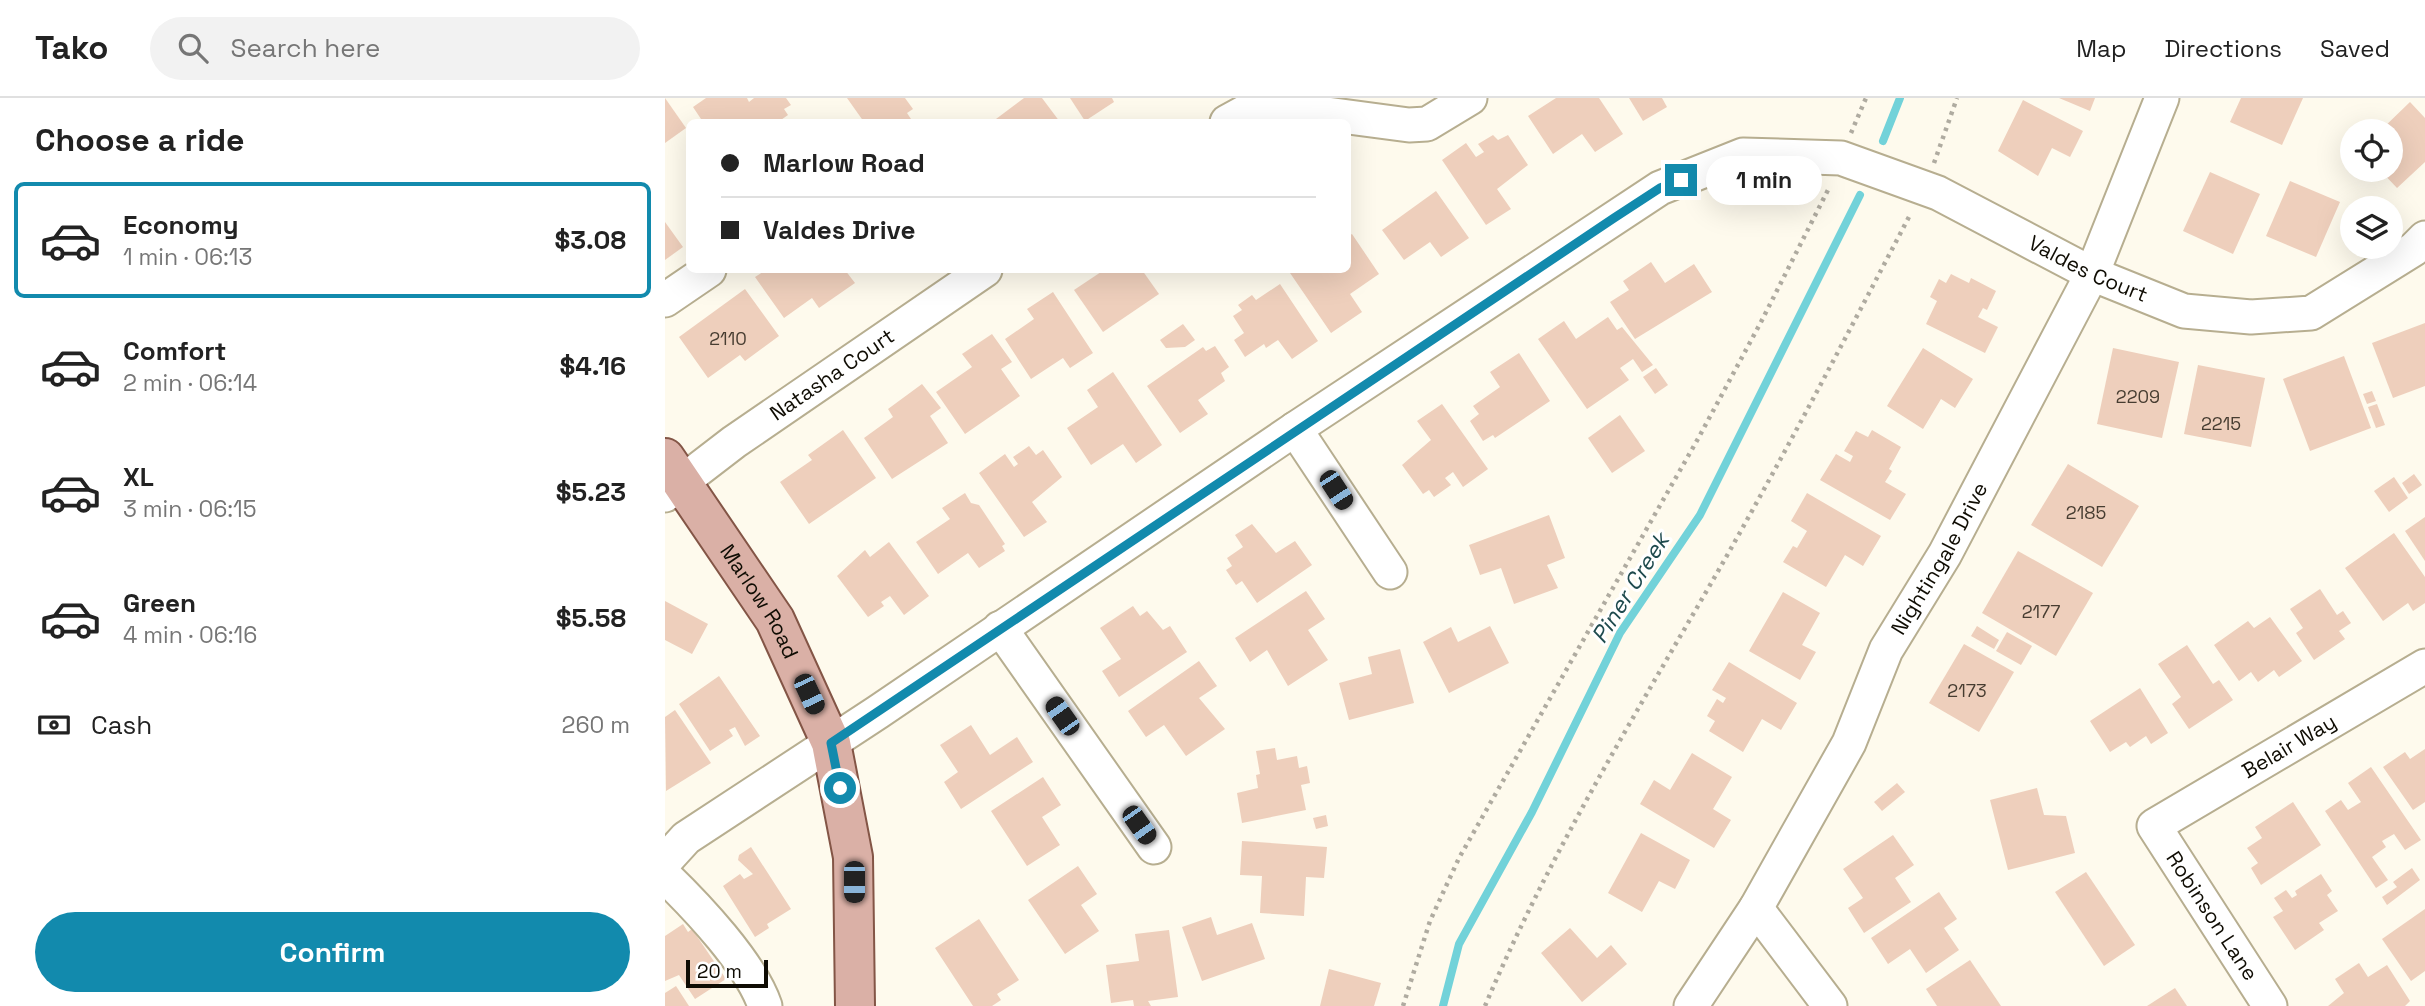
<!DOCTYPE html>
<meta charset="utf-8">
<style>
:root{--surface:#fff;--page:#f2f2f2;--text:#222;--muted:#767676;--line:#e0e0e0;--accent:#128aad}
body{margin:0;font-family:"Space Grotesk",sans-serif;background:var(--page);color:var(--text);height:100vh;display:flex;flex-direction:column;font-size:26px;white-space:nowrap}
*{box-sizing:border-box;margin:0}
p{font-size:23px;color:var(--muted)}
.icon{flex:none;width:38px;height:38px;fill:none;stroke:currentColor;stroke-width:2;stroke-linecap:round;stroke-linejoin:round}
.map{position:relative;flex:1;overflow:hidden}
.drawer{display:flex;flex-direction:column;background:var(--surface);width:665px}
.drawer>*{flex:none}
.guide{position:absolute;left:21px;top:21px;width:665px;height:154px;border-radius:10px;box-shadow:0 7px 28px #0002;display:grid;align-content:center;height:154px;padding:0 35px;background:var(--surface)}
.fabs{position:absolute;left:1675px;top:21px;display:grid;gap:14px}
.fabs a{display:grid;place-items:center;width:63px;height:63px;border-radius:50%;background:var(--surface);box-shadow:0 7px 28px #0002;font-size:35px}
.scale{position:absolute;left:21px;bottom:18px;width:82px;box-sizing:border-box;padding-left:7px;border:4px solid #0f0c03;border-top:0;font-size:19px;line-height:24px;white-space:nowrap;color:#0f0c03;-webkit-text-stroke:5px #fff;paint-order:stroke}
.end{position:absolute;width:32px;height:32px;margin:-16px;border:9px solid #128aad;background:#fff;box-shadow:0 0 0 4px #fff}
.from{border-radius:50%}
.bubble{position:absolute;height:49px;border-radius:24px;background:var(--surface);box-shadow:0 7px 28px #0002;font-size:23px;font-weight:800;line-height:49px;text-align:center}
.car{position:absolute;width:21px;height:42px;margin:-21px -10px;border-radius:9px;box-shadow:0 0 5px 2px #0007;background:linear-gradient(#222 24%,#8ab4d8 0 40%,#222 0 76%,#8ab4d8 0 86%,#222 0)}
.guide b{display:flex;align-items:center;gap:24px;height:66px;font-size:26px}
.guide b+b{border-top:2px solid var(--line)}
.guide i{width:18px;height:18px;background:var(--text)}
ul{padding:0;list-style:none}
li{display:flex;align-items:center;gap:21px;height:116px;margin:0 14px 10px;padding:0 21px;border:4px solid transparent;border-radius:10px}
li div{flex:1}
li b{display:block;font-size:26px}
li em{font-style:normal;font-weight:800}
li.selected{border-color:var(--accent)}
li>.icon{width:63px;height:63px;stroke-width:1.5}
h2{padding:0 35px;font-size:32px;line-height:84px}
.pay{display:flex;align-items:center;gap:18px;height:77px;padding:0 35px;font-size:26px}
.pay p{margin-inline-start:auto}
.button{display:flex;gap:14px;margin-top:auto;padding:14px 35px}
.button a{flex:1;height:80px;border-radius:42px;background:var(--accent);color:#fff;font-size:28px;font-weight:800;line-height:80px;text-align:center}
header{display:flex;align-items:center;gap:42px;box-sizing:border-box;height:98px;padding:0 35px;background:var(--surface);border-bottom:2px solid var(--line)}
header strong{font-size:33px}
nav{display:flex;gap:38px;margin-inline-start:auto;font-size:24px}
.search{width:490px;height:63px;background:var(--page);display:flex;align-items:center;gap:18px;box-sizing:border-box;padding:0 24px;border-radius:38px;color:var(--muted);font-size:26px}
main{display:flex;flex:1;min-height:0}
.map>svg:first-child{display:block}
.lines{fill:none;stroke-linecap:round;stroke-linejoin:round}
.stream{stroke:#72d2d9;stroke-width:8}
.building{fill:#eecfbc}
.minor-casing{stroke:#b7ae90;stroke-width:37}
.major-casing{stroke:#835546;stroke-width:42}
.path{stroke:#afaba0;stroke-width:4.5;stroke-dasharray:3.5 5;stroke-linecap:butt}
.minor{stroke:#fff;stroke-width:33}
.major{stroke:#dab0a6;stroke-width:38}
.route{stroke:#128aad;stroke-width:9}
.labels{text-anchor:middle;stroke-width:6;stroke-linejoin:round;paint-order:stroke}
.number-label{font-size:18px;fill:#473d31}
.street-label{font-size:21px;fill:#0f0c03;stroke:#fff}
.water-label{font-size:23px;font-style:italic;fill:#1e4a4d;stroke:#fff}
</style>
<header>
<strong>Tako</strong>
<div class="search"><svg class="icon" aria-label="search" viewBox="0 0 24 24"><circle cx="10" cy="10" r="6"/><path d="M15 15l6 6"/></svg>Search here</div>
<nav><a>Map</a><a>Directions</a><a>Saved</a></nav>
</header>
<main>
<section class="drawer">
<h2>Choose a ride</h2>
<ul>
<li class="selected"><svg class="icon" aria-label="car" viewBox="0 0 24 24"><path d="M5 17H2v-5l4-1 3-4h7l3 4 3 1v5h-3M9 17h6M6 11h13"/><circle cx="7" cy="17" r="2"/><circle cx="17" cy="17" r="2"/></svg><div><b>Economy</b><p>1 min · 06:13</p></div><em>$3.08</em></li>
<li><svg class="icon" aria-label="car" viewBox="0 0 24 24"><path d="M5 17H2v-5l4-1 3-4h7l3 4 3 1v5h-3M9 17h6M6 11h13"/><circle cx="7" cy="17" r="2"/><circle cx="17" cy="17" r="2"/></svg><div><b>Comfort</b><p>2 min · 06:14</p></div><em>$4.16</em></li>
<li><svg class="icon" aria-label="car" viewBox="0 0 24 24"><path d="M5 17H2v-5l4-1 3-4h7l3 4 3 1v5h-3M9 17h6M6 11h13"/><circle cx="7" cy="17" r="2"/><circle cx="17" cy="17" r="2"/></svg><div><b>XL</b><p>3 min · 06:15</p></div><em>$5.23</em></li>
<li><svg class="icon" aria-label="car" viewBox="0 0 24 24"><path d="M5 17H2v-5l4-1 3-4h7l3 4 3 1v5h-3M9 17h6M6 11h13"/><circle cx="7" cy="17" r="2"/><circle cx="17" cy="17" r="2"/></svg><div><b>Green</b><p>4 min · 06:16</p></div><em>$5.58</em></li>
</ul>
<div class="pay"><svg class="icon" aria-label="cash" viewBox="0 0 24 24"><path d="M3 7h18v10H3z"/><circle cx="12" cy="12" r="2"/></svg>Cash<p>260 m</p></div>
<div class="button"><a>Confirm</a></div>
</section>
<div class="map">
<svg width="1760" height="908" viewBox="0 0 1760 908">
<rect width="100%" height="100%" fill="#fefaed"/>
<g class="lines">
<g class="stream">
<polyline points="1218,43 1235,0"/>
<polyline points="778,908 794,846 867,714 955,535 1035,417 1195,97"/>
</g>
</g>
<g class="building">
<polygon points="0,0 21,30 0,45"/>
<polygon points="41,0 82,0 84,4 89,0 121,0 126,7 119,11 123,17 113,24 38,24 28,9"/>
<polygon points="182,0 240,0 248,11 242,15 248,24 199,24"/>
<polygon points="359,0 377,0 395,24 327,24"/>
<polygon points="405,0 447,0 449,4 420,23"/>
<polygon points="891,0 934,0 958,36 930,54 917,36 888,56 863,18"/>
<polygon points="964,0 997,0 1002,9 978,23"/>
<polygon points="1394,0 1430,0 1425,13"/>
<polygon points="1576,0 1638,0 1617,47 1565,24"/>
<polygon points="1358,2 1418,33 1405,59 1387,50 1373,78 1333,53"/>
<polygon points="1745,4 1760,20 1760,64 1732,90 1715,72 1726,72 1726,33 1715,33"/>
<polygon points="828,37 833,42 843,37 863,67 832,91 846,111 821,127 777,62 801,45 811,59 819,54 813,46"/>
<polygon points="1545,74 1595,96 1568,156 1518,133"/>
<polygon points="1625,83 1675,104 1651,159 1601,138"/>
<polygon points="771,93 804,140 776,159 765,144 739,162 717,132"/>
<polygon points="0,124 18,149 0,162"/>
<polygon points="687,136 714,176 685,196 697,214 666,235 623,172 682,172 682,139"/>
<polygon points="986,164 1000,185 1029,166 1047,194 970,241 945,204 964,192 958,183"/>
<polygon points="101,172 180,172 190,185 154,210 147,200 119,220 90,179"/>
<polygon points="439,172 477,172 494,196 438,234 409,192"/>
<polygon points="1286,176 1304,185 1306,180 1331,193 1322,212 1318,210 1313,219 1333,229 1320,255 1261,226 1272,203 1265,199 1274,181 1281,185"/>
<polygon points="615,186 653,243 627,261 613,242 601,250 599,246 580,259 569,242 579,235 568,218 577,212 573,207 587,197 591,202"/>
<polygon points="80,191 114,238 80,263 75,257 43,280 14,239"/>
<polygon points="388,194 428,255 405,270 398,260 366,281 340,241 369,221 362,211"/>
<polygon points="943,219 952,232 957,229 988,267 977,274 968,261 955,270 964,282 922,311 873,241 899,223 911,241"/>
<polygon points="1760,225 1760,288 1728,300 1707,245"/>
<polygon points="518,226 530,242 520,249 501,250 495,242"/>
<polygon points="327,236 347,264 336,271 355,298 300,336 271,294 307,269 297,256"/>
<polygon points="550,248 564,269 556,275 560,283 533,302 543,316 515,335 482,288 538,249 541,253"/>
<polygon points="1258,250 1308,281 1290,310 1276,301 1258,331 1222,308"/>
<polygon points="1448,250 1514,264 1497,340 1432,326"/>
<polygon points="854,255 885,303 830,340 828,337 818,343 805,323 814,316 808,308 835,289 825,274"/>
<polygon points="1679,258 1706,330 1645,353 1618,281"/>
<polygon points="1533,267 1600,280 1586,349 1519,336"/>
<polygon points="991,270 1003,287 990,296 978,279"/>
<polygon points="448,274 497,347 471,365 458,346 426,367 402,330 433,309 422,292"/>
<polygon points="257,286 276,310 265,318 283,345 227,381 199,340 228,319 223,311"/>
<polygon points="1707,293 1711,303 1702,306 1698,296"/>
<polygon points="777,306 823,371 798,389 788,374 780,380 786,387 769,399 764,392 758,396 737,367 766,342 752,323"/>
<polygon points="1712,306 1720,327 1711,330 1703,309"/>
<polygon points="955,317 980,353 947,375 923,340"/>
<polygon points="178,332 211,380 144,426 115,384 147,362 143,357"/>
<polygon points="1207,332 1236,349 1224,371 1227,373 1220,384 1241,396 1225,422 1155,382 1171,356 1185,364 1188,358 1179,353 1191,333 1203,339"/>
<polygon points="364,348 371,357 378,352 397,379 367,404 382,424 359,439 314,375 340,356 349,369 353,366 348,359"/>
<polygon points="1403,366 1474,408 1437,469 1366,427"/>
<polygon points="1749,376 1757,387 1744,396 1737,385"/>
<polygon points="1729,379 1743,400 1724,414 1709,393"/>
<polygon points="300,395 306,405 314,407 340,446 337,448 340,453 314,470 303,455 273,476 251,444 285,421 277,410"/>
<polygon points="1142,395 1216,438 1198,468 1180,457 1161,489 1118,464 1128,448 1132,450 1142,433 1126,423"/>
<polygon points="884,417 900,460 882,467 893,490 849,506 836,470 815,477 804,447"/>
<polygon points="1760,419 1760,463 1740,433"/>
<polygon points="587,426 611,455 630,443 647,467 592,505 577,483 571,487 561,472 567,468 562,460 578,449 570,437"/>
<polygon points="1729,435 1760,479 1760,505 1748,513 1743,505 1718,523 1680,470"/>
<polygon points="224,444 264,498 239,517 225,498 216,504 219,508 203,519 172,478 200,452 205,459"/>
<polygon points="1353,453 1428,495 1391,558 1317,515"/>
<polygon points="1655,491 1672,517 1678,513 1686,525 1674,533 1680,541 1649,562 1631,535 1638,530 1625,511"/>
<polygon points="641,493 660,521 643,532 663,562 623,588 602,552 585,564 570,540"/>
<polygon points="1118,494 1155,515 1137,547 1151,554 1135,582 1084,553"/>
<polygon points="0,503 43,526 27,556 0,542"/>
<polygon points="468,508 475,518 482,513 498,532 505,528 522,554 454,599 437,573 456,561 435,530"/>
<polygon points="1605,519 1637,563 1614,579 1609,572 1593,584 1586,574 1574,583 1549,547 1583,523 1589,530"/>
<polygon points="825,528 844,565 784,595 758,544 786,529 793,544"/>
<polygon points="1312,528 1334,542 1329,551 1306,538"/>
<polygon points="1342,534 1367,548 1356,567 1331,553"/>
<polygon points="1299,546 1349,574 1314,634 1264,605"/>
<polygon points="1522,547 1548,586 1554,582 1568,602 1524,631 1507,606 1516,599 1493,566"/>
<polygon points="735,551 749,605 684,622 674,585 707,576 703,559"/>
<polygon points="534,563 552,588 534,600 560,631 521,658 499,627 481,639 463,613"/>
<polygon points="1064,564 1132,605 1116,632 1097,621 1078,654 1044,633 1050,623 1042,618 1052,601 1058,605 1061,600 1047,592"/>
<polygon points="54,578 95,638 80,648 70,629 64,632 68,638 45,653 14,606"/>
<polygon points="1475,590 1503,635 1486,646 1481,638 1465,649 1461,644 1445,654 1425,623"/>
<polygon points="10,612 46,665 1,693 0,619"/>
<polygon points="306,627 325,657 352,639 368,664 296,711 279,684 293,674 275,647"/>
<polygon points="610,650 612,662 632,658 634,670 642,668 645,685 636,687 641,712 577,725 572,695 593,690 591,677 595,676 591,653"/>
<polygon points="1760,651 1760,704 1748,712 1718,669 1740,654 1745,661"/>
<polygon points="1027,655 1067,679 1048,711 1066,722 1049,750 975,706 989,682 1005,692"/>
<polygon points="1706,669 1756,742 1740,752 1729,736 1717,743 1721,749 1707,759 1723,782 1711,790 1660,713 1676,702 1683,712 1696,704 1683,685"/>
<polygon points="378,679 396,707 377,719 395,747 362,768 326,713"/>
<polygon points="1232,685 1240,694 1217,713 1209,704"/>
<polygon points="1372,690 1379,717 1401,718 1410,755 1343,772 1325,702"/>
<polygon points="1628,704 1656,747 1596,787 1586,770 1593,765 1582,750 1597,740 1590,729"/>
<polygon points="661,717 663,728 651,731 648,720"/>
<polygon points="976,735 1025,762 1010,791 994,783 977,814 943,795"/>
<polygon points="1228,737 1249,767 1230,780 1246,804 1199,835 1183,810 1198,800 1178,771"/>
<polygon points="577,743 662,749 659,780 641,779 639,818 595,815 597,778 575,777"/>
<polygon points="86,749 126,811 102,826 104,830 90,839 58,788 75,776 79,781 88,776 73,762 74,757"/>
<polygon points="413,768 432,796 416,807 434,833 400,856 363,802"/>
<polygon points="1747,770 1755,782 1722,807 1717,799 1732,789 1728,784"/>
<polygon points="1421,774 1470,847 1439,868 1390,794"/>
<polygon points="1656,776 1667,793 1662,797 1673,813 1654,825 1659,832 1630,852 1608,819 1618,813 1609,800 1621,792 1627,800 1632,797 1630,793"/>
<polygon points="1274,794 1292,821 1279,830 1294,852 1261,875 1245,851 1223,866 1206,840"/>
<polygon points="1760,811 1760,873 1746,883 1717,841"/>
<polygon points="546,819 552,837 587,825 600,861 537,883 517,829"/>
<polygon points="314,821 354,882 332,896 336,902 327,908 308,908 270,850"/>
<polygon points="18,826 23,834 27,831 61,881 30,901 14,877 0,883 0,838"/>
<polygon points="905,830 932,860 946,847 962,866 917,904 876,855"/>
<polygon points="504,832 513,899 483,903 486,908 469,908 468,902 446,905 441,867 474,863 470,836"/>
<polygon points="1305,862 1336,908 1272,908 1261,891"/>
<polygon points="1694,865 1703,879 1722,867 1745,903 1740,908 1663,908 1679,895 1670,881"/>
<polygon points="664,871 716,885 709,908 655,908"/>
<polygon points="11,888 24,908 0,908 0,895"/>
<polygon points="1510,890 1522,908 1482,908"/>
</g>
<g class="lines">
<defs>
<g id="minor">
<polyline points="562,24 593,7 744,27 762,26 805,0"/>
<polyline points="0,202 44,172"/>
<polyline points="630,331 725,474"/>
<path id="s1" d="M0 397 69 344 320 172"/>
<polyline points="335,530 489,749"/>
<path id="s2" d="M0 763 21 740 213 614 630 331 995 90 1078 57 1176 60 1273 95 1427 176 1519 213 1586 219 1646 215 1749 151 1760 140"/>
<path d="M0 778C32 809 86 866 100 908"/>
<polyline points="1091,810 1165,908"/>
<path id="s3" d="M1026 908 1091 810 1184 645 1221 552 1280 456 1427 176 1497 0"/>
<path id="s4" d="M1605 908 1489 728 1760 568"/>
</g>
<g id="major">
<path id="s5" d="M0 360 110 522 166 645 188 759 190 908"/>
</g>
</defs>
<use href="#minor" class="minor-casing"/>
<use href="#major" class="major-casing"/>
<g class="path">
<polyline points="1186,35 1201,0"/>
<polyline points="1269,65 1292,0"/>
<polyline points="738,908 765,823 794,760 1034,339 1096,224 1165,88"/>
<path d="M820 908C884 757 970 617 1052 475 1119 358 1182 237 1245 117"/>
</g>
<use href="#minor" class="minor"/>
<use href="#major" class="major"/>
</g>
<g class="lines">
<polyline class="route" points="175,690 166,645 949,120 995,90 1016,82"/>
</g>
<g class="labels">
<g class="number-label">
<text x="63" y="247">2110</text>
<text x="1473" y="305">2209</text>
<text x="1556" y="332">2215</text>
<text x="1421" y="421">2185</text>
<text x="1376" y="520">2177</text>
<text x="1302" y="599">2173</text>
</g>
<g class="street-label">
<text dy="7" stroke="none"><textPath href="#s2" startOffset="1661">Valdes Court</textPath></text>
<text dy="7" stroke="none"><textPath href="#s1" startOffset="206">Natasha Court</textPath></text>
<text dy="7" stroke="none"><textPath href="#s3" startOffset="513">Nightingale Drive</textPath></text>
<text dy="7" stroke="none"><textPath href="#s5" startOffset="172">Marlow Road</textPath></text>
<text dy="7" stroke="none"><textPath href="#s4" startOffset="371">Belair Way</textPath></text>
<text transform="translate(1547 818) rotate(57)" y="7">Robinson Lane</text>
</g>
<g class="water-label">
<text transform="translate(965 490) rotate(-58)" y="8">Piner Creek</text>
</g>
</g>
</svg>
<div class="fabs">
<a><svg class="icon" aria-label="locate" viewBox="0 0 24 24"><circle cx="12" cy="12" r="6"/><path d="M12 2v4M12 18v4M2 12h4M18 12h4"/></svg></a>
<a><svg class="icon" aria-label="layers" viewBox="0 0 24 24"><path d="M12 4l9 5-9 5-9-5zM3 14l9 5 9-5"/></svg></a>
</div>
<div class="scale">20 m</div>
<i class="end from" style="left:175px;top:690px"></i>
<i class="end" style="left:1016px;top:82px"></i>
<div class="bubble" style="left:1041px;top:58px;width:116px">1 min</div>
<i class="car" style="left:671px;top:392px;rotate:147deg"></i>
<i class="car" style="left:144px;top:596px;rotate:155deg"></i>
<i class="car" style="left:397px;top:618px;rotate:325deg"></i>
<i class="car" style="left:474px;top:727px;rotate:145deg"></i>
<i class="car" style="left:189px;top:784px;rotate:180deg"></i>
<div class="guide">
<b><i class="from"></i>Marlow Road</b>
<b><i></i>Valdes Drive</b>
</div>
</div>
</main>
